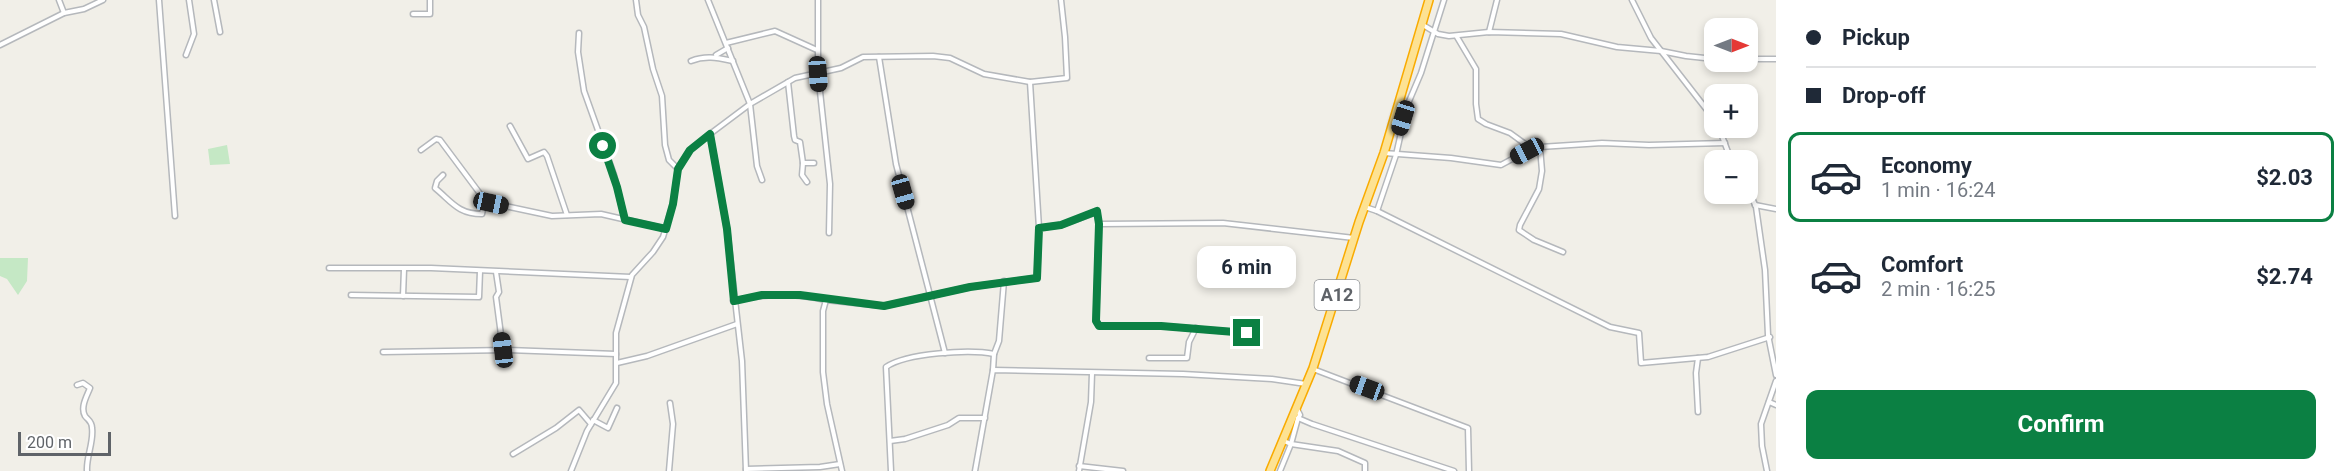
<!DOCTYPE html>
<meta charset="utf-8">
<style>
:root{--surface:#fff;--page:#f6f6f7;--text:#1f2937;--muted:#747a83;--line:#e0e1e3;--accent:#0b8043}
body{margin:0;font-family:Roboto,sans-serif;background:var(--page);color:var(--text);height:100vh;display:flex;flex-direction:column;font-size:22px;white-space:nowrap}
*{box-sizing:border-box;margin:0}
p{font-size:20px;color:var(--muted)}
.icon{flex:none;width:33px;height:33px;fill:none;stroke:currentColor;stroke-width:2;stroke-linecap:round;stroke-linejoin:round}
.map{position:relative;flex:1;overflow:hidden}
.drawer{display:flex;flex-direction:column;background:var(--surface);width:570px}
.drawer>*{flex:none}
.hud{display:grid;align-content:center;height:132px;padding:0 30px;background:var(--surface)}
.needle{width:39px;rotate:90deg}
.controls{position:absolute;left:1704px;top:18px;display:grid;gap:12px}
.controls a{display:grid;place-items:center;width:54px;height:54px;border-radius:12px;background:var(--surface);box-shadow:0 3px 9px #0003;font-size:30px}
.scale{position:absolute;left:18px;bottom:15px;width:93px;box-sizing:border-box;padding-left:6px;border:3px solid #5f6368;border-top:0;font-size:16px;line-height:21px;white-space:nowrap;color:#5f6368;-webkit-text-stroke:4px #fff;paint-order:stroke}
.end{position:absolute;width:27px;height:27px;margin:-14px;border:8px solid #0b8043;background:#fff;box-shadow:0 0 0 3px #fff}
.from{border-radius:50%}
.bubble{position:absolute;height:42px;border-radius:12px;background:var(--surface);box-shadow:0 3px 9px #0003;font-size:20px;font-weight:700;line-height:42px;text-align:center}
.car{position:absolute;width:18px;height:36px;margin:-18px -9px;border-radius:8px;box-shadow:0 0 4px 2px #0007;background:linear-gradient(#222 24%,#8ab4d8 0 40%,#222 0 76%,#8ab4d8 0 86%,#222 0)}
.hud b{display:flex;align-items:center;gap:21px;height:57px;font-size:22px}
.hud b+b{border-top:2px solid var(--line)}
.hud i{width:15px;height:15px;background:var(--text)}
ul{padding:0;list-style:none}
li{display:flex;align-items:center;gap:18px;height:90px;margin:0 12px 9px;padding:0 18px;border:3px solid transparent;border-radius:12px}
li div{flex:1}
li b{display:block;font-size:22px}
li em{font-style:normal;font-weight:700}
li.active{border-color:var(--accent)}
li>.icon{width:54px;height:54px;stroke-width:1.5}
.button{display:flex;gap:12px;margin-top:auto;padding:12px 30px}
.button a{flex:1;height:69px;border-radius:12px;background:var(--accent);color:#fff;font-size:24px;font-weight:700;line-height:69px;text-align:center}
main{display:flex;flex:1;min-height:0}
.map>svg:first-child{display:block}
.green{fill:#c5e8c5}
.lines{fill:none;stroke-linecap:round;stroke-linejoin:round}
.minor-casing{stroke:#b5b8bc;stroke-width:7}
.highway-casing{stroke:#f9ab00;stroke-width:10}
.minor{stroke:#fff;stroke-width:4}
.highway{stroke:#fde293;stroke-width:7}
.route{stroke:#0b8043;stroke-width:8}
.labels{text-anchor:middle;stroke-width:6;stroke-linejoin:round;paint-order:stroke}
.shield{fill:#fff;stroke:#8f9295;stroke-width:1.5}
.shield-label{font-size:18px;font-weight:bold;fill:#5f6368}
</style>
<main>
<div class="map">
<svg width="1776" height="471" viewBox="0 0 1776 471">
<rect width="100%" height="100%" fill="#f1efe8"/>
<g class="green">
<polygon points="227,145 230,164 210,165 208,149"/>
<polygon points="0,258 28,258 27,281 18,295 7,279 0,276"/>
</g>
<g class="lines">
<defs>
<g id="minor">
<polyline points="59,0 64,13"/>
<polyline points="159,0 175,216"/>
<polyline points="214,0 220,32"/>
<polyline points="636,0 638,15 644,27 653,69 662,96 665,145 669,160 678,169"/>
<polyline points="708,0 750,104 757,166 762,180"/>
<polyline points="818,0 818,73 830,184 829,233"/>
<polyline points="1632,0 1651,38 1714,119"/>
<polyline points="413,14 430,14 430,0"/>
<polyline points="1423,25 1438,34 1449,36 1489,32 1561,34 1617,47 1661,51 1686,56 1714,59"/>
<polyline points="1489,32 1497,0"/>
<polyline points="579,33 578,52 584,91 614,175 625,220"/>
<polyline points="1457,37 1476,69 1476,104 1478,119 1486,124 1510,133 1532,149"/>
<polyline points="726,43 775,31 817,50"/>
<polyline points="0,45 64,13 84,9 103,0"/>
<polyline points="186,55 194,34 189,0"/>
<polyline points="716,55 728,48"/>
<polyline points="879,57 896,164 945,353"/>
<polyline points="1748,59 1776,59"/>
<path d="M691 61C706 55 718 58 733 61"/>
<polyline points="788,82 794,136 795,140 800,142 803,163 814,163"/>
<polyline points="510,126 528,159 544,152 547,156 567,215"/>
<polyline points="1719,128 1731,160"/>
<polyline points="710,134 727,229 742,361 746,471"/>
<polyline points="1540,147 1542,171 1539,189 1520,225 1519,230 1534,240 1563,252"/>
<polyline points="421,150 436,139 440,140 481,195 491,203 552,216 601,214 666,229"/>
<polyline points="1384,153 1451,158 1501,165 1527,151 1540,147 1602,143 1649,145 1725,143"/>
<polyline points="803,163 802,175 807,182"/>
<path d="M443 175 437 181 435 188C452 202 458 214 482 214L485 200"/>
<polyline points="1748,189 1756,207 1765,270 1768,335 1776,375"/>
<polyline points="1755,205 1776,209"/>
<polyline points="1365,207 1377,211 1610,327 1639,333 1641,363 1708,357 1770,337"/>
<polyline points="1377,211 1396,155 1407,106 1421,73 1444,0"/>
<polyline points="1099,224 1223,223 1354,238"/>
<polyline points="1039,228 1061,225 1097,212 1099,224 1096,321 1099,326 1161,326 1247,333"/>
<polyline points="329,268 431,268 631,277"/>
<polyline points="496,272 499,292 496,297 503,350"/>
<polyline points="351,295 479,297 480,271"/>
<polyline points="403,296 404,269"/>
<path d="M733 301C765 293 795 293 826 300"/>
<polyline points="383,352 508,350 616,354"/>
<polyline points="1149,358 1187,358 1189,342 1196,328"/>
<polyline points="1698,358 1696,373 1698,412"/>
<polyline points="617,363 647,356 737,324"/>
<polyline points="1313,369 1468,428 1469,471"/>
<polyline points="993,370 994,354"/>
<path d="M77 385 83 383 90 388C87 396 80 407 85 416 88 420 92 421 92 428 94 442 86 457 87 471"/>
<polyline points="1769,402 1776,405"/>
<polyline points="1297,409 1300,415 1298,418 1312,424 1454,471"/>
<polyline points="593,420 608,428 617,408"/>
<polyline points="890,441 905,439 948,425 959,418 985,418"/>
<polyline points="1284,441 1291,444 1338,451 1365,463 1365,471"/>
<polyline points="513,454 556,428 579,410 591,424"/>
<polyline points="1079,466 1123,471"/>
<polyline points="746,469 820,467 840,464"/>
<polyline points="571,471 587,431 616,383 616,333 632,275 653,252 663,237 673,204 678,169 690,150 710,134 750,104 795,78 841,68 863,57 933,56 950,58 984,74 1030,82 1067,78 1065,37 1061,0"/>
<polyline points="669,471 673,424 670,403"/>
<polyline points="842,471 827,404 823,372 823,311 826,300 884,306 970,287 1037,278 1039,228 1030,82"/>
<path d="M891 471 886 367C906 353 970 349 994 354L999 341 1004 281"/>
<polyline points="975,471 993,370 1183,374 1272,379 1306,384"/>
<polyline points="1079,471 1091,402 1092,373"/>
<polyline points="1280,471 1291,444 1298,418"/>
<polyline points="1767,471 1762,446 1761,424 1776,381"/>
</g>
<polyline id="highway" points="1270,471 1313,368 1359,222 1384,153 1429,0"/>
</defs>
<use href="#minor" class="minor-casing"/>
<use href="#highway" class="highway-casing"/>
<use href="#minor" class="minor"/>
<use href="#highway" class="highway"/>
</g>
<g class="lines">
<polyline class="route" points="603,146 617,187 625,220 666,229 673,204 678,169 690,150 710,134 727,229 734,301 762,295 800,295 884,306 970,287 1037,278 1039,228 1061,225 1097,211 1099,224 1096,321 1099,326 1161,326 1247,333"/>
</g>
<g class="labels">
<rect class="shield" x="1314.5" y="280" width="45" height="30" rx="4.5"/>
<g class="shield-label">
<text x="1337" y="301">A12</text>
</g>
</g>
</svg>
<div class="controls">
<a><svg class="needle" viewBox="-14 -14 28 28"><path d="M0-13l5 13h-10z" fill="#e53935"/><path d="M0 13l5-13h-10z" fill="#747a83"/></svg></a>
<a>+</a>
<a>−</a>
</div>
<div class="scale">200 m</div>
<i class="end from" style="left:603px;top:146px"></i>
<i class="end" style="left:1247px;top:333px"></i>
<div class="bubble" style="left:1197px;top:246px;width:99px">6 min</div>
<i class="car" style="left:818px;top:74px;rotate:176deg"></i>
<i class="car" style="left:1403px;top:118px;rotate:197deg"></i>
<i class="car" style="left:1527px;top:151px;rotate:242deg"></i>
<i class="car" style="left:903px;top:192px;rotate:164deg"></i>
<i class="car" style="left:491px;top:203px;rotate:102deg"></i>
<i class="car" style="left:503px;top:350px;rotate:353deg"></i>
<i class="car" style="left:1367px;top:388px;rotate:290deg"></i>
</div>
<section class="drawer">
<div class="hud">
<b><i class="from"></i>Pickup</b>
<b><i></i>Drop-off</b>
</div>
<ul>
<li class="active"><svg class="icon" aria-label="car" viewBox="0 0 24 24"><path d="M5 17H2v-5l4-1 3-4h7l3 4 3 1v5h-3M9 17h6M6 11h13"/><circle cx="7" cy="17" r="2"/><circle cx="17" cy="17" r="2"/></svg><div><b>Economy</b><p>1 min · 16:24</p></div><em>$2.03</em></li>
<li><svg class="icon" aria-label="car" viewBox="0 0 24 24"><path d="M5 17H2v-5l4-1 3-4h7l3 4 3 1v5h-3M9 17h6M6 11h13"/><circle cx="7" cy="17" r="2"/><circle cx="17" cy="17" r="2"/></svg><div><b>Comfort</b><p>2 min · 16:25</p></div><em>$2.74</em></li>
</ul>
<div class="button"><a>Confirm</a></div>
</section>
</main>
